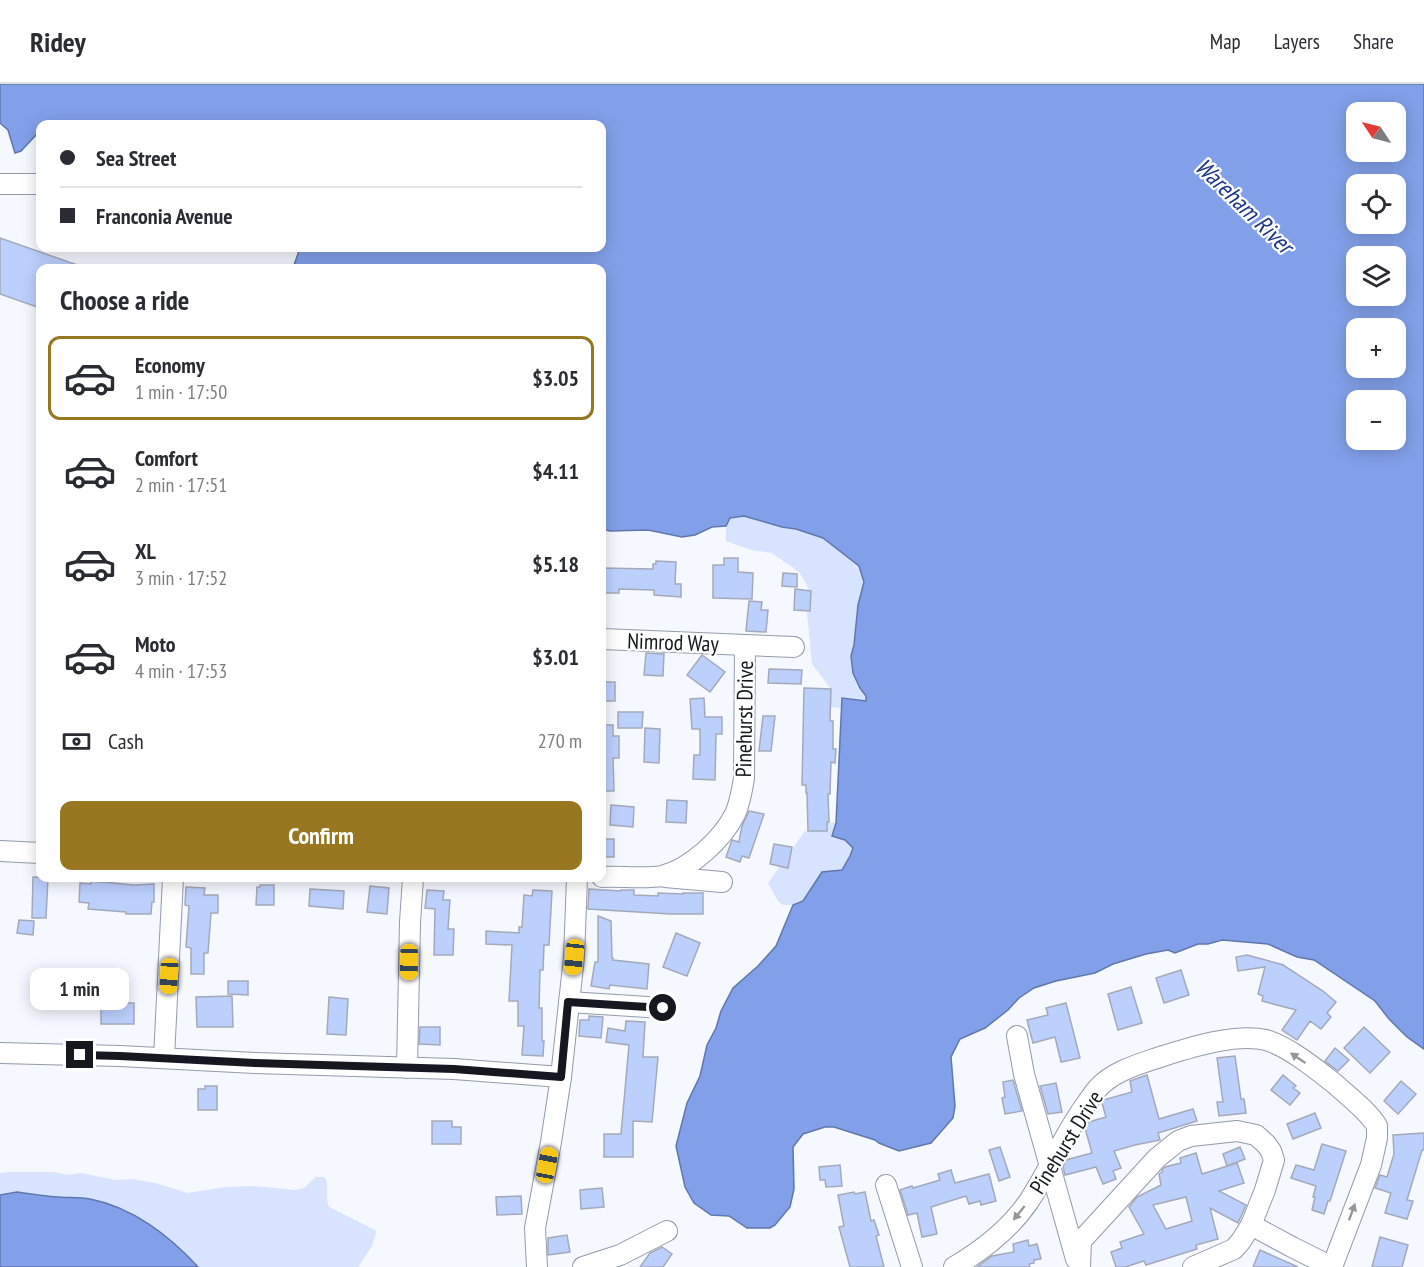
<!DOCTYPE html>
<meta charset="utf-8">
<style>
:root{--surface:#fff;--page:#f2f2f3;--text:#2b2b33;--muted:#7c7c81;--line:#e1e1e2;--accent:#987720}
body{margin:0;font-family:"PT Sans Narrow",sans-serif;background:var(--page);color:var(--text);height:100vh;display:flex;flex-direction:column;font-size:22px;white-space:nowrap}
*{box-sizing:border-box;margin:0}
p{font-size:20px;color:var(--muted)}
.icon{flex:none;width:33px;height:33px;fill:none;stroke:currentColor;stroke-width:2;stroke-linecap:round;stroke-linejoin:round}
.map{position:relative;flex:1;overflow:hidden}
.sheet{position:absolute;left:36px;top:180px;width:570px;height:618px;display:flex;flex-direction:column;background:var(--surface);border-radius:12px;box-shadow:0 3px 15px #0003}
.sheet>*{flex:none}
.top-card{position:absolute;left:36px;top:36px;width:570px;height:132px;border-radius:12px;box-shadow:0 3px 15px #0003;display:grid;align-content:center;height:132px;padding:0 24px;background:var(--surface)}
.needle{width:39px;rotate:305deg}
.controls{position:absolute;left:1346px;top:18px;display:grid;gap:12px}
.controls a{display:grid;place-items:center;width:60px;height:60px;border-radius:12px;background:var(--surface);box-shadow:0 3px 15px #0003;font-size:30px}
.end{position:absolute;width:27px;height:27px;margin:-14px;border:8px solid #15181e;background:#fff;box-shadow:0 0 0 3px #fff}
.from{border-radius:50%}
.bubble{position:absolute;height:42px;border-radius:12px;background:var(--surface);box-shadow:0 3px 15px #0003;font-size:20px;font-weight:800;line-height:42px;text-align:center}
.car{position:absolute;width:18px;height:36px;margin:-18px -9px;border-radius:8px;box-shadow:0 0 4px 2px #0007;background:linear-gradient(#f5c518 24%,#345 0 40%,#f5c518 0 76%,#345 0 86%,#f5c518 0)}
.top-card b{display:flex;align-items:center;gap:21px;height:57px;font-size:22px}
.top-card b+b{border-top:2px solid var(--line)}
.top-card i{width:15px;height:15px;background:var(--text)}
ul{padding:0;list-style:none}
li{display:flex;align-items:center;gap:18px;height:84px;margin:0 12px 9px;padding:0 12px;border:3px solid transparent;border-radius:12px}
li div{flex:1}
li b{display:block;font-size:22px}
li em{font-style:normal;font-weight:800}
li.on{border-color:var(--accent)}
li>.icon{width:54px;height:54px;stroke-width:1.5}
h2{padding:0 24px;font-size:27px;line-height:72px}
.pay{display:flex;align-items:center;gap:15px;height:66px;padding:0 24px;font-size:22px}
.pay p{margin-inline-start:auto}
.action{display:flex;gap:12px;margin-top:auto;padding:12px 24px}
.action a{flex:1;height:69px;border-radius:12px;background:var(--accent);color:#fff;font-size:24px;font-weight:800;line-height:69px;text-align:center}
header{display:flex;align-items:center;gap:36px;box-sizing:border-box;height:84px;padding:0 30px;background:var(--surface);border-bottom:2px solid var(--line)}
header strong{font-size:28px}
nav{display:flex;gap:33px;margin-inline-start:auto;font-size:21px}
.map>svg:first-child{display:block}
.green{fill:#d7e3ff}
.water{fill:#82a0e9;stroke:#6177ac;stroke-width:1.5;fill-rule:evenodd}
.building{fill:#bcd0fe;stroke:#a3a9b9;stroke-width:1.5;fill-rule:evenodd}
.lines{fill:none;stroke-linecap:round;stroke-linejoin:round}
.minor-casing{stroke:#939aaa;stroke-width:22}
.minor{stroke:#fff;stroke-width:20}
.oneway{fill:#96979a}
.route{stroke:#15181e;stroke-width:8}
.labels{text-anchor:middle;stroke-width:4.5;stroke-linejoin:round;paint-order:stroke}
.street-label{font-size:22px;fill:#15181e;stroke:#fff}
.water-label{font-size:24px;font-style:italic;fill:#1d3589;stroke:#fff}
</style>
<header>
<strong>Ridey</strong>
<nav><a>Map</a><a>Layers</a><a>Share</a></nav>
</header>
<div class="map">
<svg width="1424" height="1183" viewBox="0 0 1424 1183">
<rect width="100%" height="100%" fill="#f5f8fe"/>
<g class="green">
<polygon points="744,432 782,443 796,445 823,454 859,482 864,498 858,521 854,561 851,572 860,604 866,612 867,617 843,614 842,624 830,623 831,605 812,580 807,529 809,514 807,501 799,488 772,469 751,466 726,457 726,442 730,434"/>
<polygon points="827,738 836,739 832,752 845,756 853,764 850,772 842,786 822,788 803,817 793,821 783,821 778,817 768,799 805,747 826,747"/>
<path d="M9 1088H53L67 1091 81 1089 116 1096 132 1095 155 1099 188 1109 225 1103 254 1102 295 1106 304 1104 316 1093H324L326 1095C329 1106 325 1113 329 1123L375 1146 376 1149 372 1162 358 1183H198L182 1165 166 1151 119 1124 90 1115 59 1113 17 1108 0 1111V1089Z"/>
</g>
<g class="water">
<path d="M0 0H1424V965L1407 953 1389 935 1375 917 1314 876 1297 873 1268 860 1222 856 1208 860H1198L1175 869 1168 866 1146 870 1113 880 1095 889 1056 897 1034 904 1019 914 1008 926 985 944 960 955 951 973 955 1022 953 1034 931 1059 899 1067 879 1059 875 1056 834 1043H825L803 1050 793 1063 794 1105 790 1123 775 1141 770 1144H747L729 1132 711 1131 694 1119 685 1103 676 1062 687 1019 700 992 707 961 716 944 721 927 733 904 758 882 776 862 793 821 803 817 822 788 842 786 850 772 853 764 845 756 832 752 836 739 842 614 866 617V612L860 604 853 589 851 572 854 561 858 521 864 498 859 482 823 454 796 445 782 443 744 432 730 434 726 442 712 443 695 451 682 453 648 446 610 447 602 445V184H293L300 164H602V40H40V49L37 50 21 67 15 69 8 46 0 39ZM1356 28H1395V68H1356ZM1356 100H1395V140H1356ZM1356 172H1395V212H1356ZM1356 244H1395V284H1356ZM1356 316H1395V356H1356Z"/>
<path d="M17 1108C31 1110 44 1112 58 1113 69 1114 80 1113 90 1115 132 1123 170 1152 198 1183H0V1111Z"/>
</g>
<g class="building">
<polygon points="0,154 83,183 83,184 40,184 40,224 0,210"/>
<polygon points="724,474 738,474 738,488 753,489 752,515 713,514 713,481 724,481"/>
<polygon points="656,477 676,478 675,500 681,500 681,513 654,511 654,506 619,505 619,509 602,509 602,484 653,485 653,480 656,480"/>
<polygon points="783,489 797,490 797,503 782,502"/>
<polygon points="795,505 811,507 810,527 794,526"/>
<polygon points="749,517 762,518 761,526 768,526 766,548 746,547"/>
<polygon points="646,569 664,570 663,592 644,591"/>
<polygon points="702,571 725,588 710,608 687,591"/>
<polygon points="769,585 802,586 801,600 768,599"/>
<rect x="603" y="598" width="12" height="19"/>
<polygon points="804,604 831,605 830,637 833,637 833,665 836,665 835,679 831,678 830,710 828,710 829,738 827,738 827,747 808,747 807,709 806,709 806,701 802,701"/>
<polygon points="704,614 705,633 722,633 722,650 716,650 715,696 693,695 694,671 700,671 700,645 692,645 690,615"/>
<polygon points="618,628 643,628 642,644 618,644"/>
<polygon points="763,632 775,632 771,667 759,667"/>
<polygon points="602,641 613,641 613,652 619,652 619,674 613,674 614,707 602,707"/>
<polygon points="645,644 660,645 659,679 644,678"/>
<polygon points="667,716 687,717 686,739 666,738"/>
<polygon points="611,721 634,723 633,743 610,741"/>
<polygon points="749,727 764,730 749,774 742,772 740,778 726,773 732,756 739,758 742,742"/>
<rect x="602" y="755" width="12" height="18"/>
<polygon points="774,760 792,763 788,784 770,780"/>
<polygon points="33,793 48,794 46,834 32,834"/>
<polygon points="91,797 134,801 154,800 154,818 152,818 151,830 126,830 126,828 88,825 89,819 79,818 80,799 91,800"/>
<polygon points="260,801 274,801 274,821 256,821 257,803 260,803"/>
<polygon points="370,802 389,804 387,830 367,828"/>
<polygon points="186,803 205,804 204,811 218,811 218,829 211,829 208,869 204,869 204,890 191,890 191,864 186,863 189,822 185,821"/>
<polygon points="310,805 344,807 343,825 309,822"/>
<polygon points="589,805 621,807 621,806 634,806 634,811 658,812 658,809 683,810 683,809 703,809 703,830 671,830 588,825"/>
<polygon points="427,806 444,807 443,816 450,816 448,845 454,845 453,871 434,871 435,825 425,824"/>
<polygon points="533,806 552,807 549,861 544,861 543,886 540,886 539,924 542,924 542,957 544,957 543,972 522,971 524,942 518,942 518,917 509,917 512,861 486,860 486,847 519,849 519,843 522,843 524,811 532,812"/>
<polygon points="598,832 611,837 612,874 613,874 613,876 649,880 647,905 610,901 609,905 591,902 595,878 598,878"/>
<polygon points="19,836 34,837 33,851 17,849"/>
<polygon points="676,849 700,859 687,892 663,883"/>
<polygon points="1247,871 1284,881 1283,881 1323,907 1336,918 1327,929 1331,933 1321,945 1310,937 1297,956 1282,946 1296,926 1262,917 1263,912 1258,910 1265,883 1238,887 1236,873"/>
<polygon points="1181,886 1189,911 1164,919 1156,894"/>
<polygon points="228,897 248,897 248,911 228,910"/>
<polygon points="1131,903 1142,939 1118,946 1108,910"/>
<polygon points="232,912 233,943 197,943 196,913"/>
<polygon points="329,913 348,915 346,951 327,950"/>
<rect x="101" y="919" width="33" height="21"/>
<polygon points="1066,919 1080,974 1061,978 1055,953 1033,959 1027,936 1048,931 1046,924"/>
<polygon points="589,932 603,933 601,954 579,952 580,936 589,936"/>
<polygon points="626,937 645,938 643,973 658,973 652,1038 633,1037 633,1073 604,1073 604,1050 621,1050 629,961 606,958 608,944 625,947"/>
<polygon points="420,943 440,943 440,961 419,960"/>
<polygon points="1364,943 1390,968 1370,989 1344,964"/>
<polygon points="1335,964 1349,976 1338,987 1325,977"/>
<polygon points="1235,972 1241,1015 1244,1015 1246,1029 1219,1032 1217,1018 1223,1018 1217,974"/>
<polygon points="1147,991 1159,1035 1193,1025 1197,1037 1158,1049 1160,1056 1135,1061 1114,1067 1121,1084 1113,1087 1116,1095 1103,1100 1096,1083 1065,1091 1063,1083 1066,1076 1092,1069 1085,1044 1089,1038 1106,1033 1102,1019 1103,1016 1132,1008 1130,997"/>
<polygon points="1283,991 1296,1002 1293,1004 1300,1009 1290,1021 1271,1006"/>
<polygon points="1013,996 1022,1027 1005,1030 1002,1014 1005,1013 1003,998"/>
<polygon points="1401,997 1416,1010 1398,1030 1384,1017"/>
<polygon points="1056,999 1062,1028 1048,1030 1040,1002"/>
<polygon points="205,1002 217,1002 217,1026 198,1026 198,1005 205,1005"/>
<polygon points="1315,1029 1321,1044 1293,1055 1287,1040"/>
<polygon points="432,1037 452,1037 452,1043 461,1043 461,1060 432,1060"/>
<polygon points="1424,1049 1424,1066 1422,1066 1407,1116 1413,1117 1407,1135 1385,1129 1391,1109 1375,1104 1380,1091 1387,1093 1394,1070 1393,1051"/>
<polygon points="1322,1060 1346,1067 1330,1117 1328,1117 1324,1130 1312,1126 1315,1113 1313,1113 1316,1102 1291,1094 1296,1081 1314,1086"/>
<polygon points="1000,1063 1010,1093 999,1097 989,1066"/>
<polygon points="1240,1063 1245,1075 1227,1082 1223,1070"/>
<path d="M1196 1069 1202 1090 1237 1079 1244 1099 1219 1107 1246 1121 1238 1139 1210 1124 1218 1155 1196 1161 1197 1165 1146 1181 1144 1177 1125 1183H1116L1111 1168 1122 1164 1120 1158 1144 1150 1129 1123 1137 1113 1161 1101 1159 1090 1162 1088V1086L1165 1083 1181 1079 1180 1074ZM1186 1113 1192 1137 1166 1145 1153 1121Z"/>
<polygon points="840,1081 842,1102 826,1103 825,1096 820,1096 819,1083"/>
<polygon points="951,1086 955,1099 989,1090 996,1117 981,1121 980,1117 969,1120 966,1112 931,1123 937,1150 922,1153 917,1129 908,1131 900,1106 912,1102 913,1104 940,1096 938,1090"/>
<polygon points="602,1104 604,1123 581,1125 580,1106"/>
<polygon points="854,1108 855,1110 865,1108 871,1137 874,1136 879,1151 876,1152 884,1183 850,1183 839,1143 844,1142 838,1111"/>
<polygon points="521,1112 522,1130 497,1131 496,1113"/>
<polygon points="567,1151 570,1168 548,1171 548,1154"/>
<polygon points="1380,1153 1408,1161 1402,1183 1372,1183"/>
<polygon points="1028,1156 1029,1162 1037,1160 1041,1175 1034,1176 1034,1179 1029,1180 1030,1183 977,1183 992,1172 1014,1168 1013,1160"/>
<polygon points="662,1163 672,1170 663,1183 640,1183 650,1169"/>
<polygon points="1260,1166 1298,1183 1253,1183"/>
</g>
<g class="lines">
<defs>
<g id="minor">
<polyline points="0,100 40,100"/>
<polyline points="602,555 794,563"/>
<polyline points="0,767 40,769"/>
<path d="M602 793C618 792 647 795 662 792 690 785 722 756 735 730 740 719 742 707 744 694L745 561"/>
<polyline points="665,793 722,798"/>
<polyline points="569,918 663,924"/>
<polyline points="1017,952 1024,990 1076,1175"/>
<polyline points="0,969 120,972 255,979 454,985 561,993"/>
<polyline points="164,974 173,794"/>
<polyline points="407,984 410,838 413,794"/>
<polyline points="886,1101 912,1183"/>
<polyline points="1251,1141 1292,1163 1332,1183"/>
<polyline points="537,1183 535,1144 551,1058 561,993 574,873 577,794"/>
<polyline points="583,1183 620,1171 667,1147"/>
<path d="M954 1183C983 1166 1010 1145 1029 1117 1048 1088 1062 1055 1082 1026 1087 1019 1092 1011 1098 1004 1115 986 1140 980 1163 972 1192 963 1236 949 1266 956 1289 963 1316 985 1335 1000 1348 1012 1368 1027 1377 1042V1054L1371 1081 1332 1183"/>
<polyline points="1080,1183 1081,1157 1157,1074 1178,1057 1191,1052 1237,1047 1256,1051 1266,1060 1271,1067 1274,1076 1265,1106 1251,1141 1241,1157 1234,1165 1193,1183"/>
</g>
</defs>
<use href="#minor" class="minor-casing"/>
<use href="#minor" class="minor"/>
</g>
<defs><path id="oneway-solid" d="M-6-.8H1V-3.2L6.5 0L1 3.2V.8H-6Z" transform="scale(1.5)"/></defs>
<g class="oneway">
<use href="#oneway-solid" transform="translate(1298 974) rotate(-146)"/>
<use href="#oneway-solid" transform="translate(1352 1128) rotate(-70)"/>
<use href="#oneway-solid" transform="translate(1019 1129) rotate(129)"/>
</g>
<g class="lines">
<polyline class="route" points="80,971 120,972 255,979 454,985 561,993 568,918 663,924"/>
</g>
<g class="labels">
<g class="street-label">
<text transform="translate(673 558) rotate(2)" y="8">Nimrod Way</text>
<text transform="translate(744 635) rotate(-89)" y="8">Pinehurst Drive</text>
<text transform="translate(1066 1058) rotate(-58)" y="8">Pinehurst Drive</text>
</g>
<g class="water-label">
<text transform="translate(1244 122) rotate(44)" y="8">Wareham River</text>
</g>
</g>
</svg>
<div class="controls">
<a><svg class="needle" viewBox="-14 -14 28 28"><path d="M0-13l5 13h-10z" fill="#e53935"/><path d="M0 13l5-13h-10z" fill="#7c7c81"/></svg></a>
<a><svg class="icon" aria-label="locate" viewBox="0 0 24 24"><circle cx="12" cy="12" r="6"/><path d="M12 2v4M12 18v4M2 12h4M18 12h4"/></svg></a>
<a><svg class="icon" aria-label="layers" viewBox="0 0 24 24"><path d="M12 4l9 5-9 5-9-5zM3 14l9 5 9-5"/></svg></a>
<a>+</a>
<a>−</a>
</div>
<i class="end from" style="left:663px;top:924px"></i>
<i class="end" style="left:80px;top:971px"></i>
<div class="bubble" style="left:30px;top:884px;width:99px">1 min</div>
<i class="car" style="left:574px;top:873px;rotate:186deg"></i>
<i class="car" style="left:409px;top:878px;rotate:181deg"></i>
<i class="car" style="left:169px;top:892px;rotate:183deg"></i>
<i class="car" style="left:547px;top:1081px;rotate:11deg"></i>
<div class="top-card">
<b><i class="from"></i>Sea Street</b>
<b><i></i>Franconia Avenue</b>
</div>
<section class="sheet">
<h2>Choose a ride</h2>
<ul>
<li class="on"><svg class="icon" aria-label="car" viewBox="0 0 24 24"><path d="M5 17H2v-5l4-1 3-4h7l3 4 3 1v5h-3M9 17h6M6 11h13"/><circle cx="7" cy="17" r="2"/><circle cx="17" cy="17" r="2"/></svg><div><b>Economy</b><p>1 min · 17:50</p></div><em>$3.05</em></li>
<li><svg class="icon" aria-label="car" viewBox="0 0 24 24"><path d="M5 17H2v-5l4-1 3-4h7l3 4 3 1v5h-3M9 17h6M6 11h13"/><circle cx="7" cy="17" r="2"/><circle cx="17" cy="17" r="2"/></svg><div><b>Comfort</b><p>2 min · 17:51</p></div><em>$4.11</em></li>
<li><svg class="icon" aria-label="car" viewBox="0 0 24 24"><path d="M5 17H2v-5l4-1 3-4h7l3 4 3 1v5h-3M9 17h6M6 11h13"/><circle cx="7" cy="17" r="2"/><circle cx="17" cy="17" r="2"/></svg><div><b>XL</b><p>3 min · 17:52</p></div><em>$5.18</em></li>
<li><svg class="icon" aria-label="car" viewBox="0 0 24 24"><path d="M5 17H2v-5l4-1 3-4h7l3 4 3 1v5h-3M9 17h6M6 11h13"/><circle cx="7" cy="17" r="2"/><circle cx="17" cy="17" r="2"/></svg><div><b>Moto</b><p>4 min · 17:53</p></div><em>$3.01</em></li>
</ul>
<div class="pay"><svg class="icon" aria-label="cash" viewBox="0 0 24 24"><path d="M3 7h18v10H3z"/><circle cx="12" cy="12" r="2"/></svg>Cash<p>270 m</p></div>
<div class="action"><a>Confirm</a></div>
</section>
</div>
